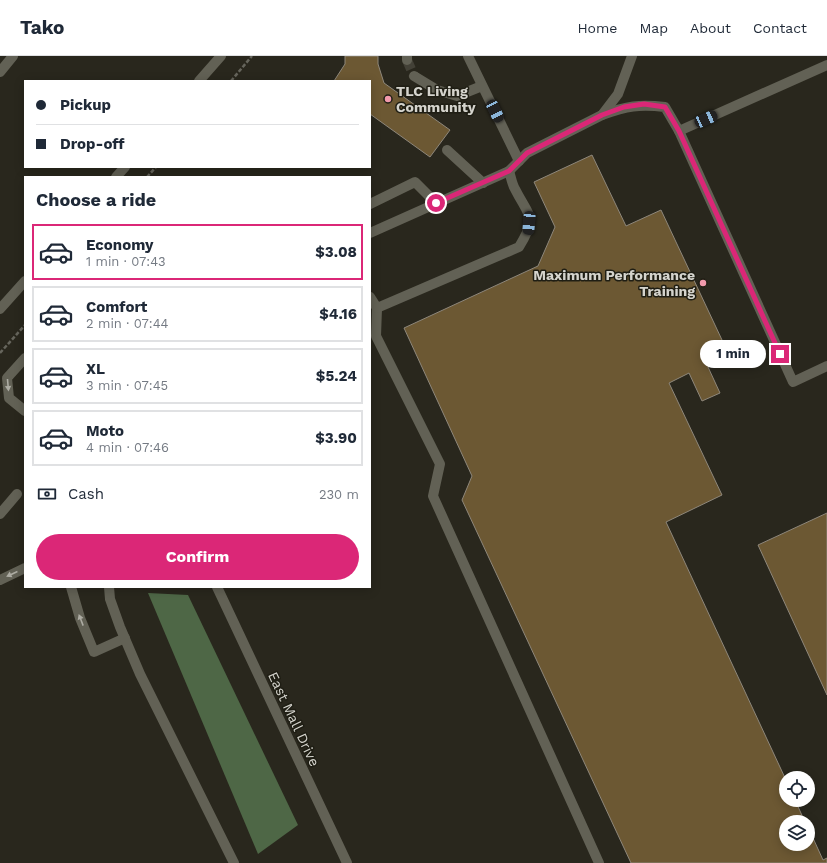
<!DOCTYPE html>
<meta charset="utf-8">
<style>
:root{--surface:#fff;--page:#f6f6f7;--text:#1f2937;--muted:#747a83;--line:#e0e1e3;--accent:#db2777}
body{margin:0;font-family:"Work Sans",sans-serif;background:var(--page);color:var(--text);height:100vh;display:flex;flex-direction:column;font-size:15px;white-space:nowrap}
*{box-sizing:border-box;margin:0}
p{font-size:13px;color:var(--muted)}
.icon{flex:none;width:22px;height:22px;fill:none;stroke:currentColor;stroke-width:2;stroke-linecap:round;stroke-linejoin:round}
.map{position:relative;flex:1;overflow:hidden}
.side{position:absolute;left:24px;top:120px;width:347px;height:412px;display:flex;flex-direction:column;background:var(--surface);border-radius:0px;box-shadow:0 2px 10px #0003}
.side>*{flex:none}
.banner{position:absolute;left:24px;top:24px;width:347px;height:88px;border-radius:0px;box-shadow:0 2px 10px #0003;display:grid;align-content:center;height:88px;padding:0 12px;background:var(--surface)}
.buttons{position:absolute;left:779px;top:715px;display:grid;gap:8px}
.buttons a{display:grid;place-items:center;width:36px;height:36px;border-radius:50%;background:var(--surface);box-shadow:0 2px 10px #0003;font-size:20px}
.end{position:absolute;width:18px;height:18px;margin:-9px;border:5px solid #db2777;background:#fff;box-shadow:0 0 0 2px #fff}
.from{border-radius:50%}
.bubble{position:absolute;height:28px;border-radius:14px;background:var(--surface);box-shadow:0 2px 10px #0003;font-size:13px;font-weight:700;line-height:28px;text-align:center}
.car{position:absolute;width:12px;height:24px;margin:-12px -6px;border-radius:5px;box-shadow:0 0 3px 1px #0007;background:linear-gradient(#222 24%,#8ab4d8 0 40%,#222 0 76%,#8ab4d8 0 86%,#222 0)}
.banner b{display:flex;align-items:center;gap:14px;height:38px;font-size:15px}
.banner b+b{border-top:1px solid var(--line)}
.banner i{width:10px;height:10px;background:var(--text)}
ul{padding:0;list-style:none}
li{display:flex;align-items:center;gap:12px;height:56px;margin:0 8px 6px;padding:0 4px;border:2px solid var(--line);border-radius:0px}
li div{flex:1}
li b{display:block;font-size:15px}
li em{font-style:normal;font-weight:700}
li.on{border-color:var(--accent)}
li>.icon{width:36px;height:36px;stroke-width:1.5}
h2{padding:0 12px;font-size:18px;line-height:48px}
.pay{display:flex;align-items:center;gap:10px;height:44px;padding:0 12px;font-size:15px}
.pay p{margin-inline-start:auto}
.button{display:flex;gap:8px;margin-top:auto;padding:8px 12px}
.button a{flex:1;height:46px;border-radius:24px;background:var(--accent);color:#fff;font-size:16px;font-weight:700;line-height:46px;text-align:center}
header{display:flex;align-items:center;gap:24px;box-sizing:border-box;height:56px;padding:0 20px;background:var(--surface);border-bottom:1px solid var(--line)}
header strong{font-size:19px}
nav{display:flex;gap:22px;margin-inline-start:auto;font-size:14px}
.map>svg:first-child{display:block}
.water{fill:#4e6746}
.building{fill:#6c5833;stroke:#8e877b}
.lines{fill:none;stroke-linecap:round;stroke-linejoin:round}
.minor-tunnel{stroke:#434137;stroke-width:10;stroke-dasharray:10 5;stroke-linecap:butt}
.path{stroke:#66655c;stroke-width:2.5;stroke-dasharray:4 2;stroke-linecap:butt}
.minor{stroke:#626155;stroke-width:10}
.oneway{fill:#adaca3}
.route{stroke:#db2777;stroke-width:5}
.poi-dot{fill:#f29aac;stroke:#1f1e14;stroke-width:1.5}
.labels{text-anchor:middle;stroke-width:3;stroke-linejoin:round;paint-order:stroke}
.poi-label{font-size:14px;font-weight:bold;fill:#d5d4cd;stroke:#1f1e14;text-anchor:start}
.street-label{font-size:14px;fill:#d5d4cd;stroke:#1f1e14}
</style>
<header>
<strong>Tako</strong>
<nav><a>Home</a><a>Map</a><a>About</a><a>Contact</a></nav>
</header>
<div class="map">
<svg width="827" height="807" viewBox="0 0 827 807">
<rect width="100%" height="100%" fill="#29271d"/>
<polygon class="water" points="148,537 188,539 298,769 258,798"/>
<g class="building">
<polygon points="345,0 378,0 378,8 384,27 450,74 430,101 370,58 370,25 334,25 345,8"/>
<polygon points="592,99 626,170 661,154 730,301 708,311 720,337 702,345 689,317 669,327 722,439 666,466 786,724 786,744 795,744 805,766 786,766 786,788 808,788 808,771 823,804 827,802 827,807 631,807 462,444 472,420 404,272 538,210 555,171 534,126"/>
<polygon points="827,457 827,639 758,489"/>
</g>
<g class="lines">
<polyline class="minor-tunnel" points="407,4 414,20"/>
<g class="path">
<polyline points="231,25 252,0"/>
<polyline points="147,121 156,111"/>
<polyline points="0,297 25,269"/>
</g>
<g class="minor">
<polyline points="468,0 519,105"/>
<polyline points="407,4 407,0"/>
<polyline points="827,9 679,75 793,326 827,310"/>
<polyline points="0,16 13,0"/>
<polyline points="414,20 437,34 457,40 482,30"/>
<polyline points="199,25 221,0"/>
<path d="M602 59C627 50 639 48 665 51L679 75"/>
<polyline points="447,94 483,127"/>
<polyline points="116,121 125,111"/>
<polyline points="370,148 415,126 436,147"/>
<polyline points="370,177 509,115 527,97 602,59 618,38 632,0"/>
<polyline points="370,241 377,252 376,280 440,408 433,440 599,807"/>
<path d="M377 252 519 191C538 160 529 161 515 133 512 128 511 121 509 115"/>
<polyline points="0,253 25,225"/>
<polyline points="25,302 7,322 9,342 25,355"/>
<polyline points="0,458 17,438"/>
<polyline points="0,524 25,512"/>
<polyline points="71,531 80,562 94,596 125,582"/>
<polyline points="109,531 110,543 120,571 140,618 234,807"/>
<polyline points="217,531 347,807"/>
</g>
</g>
<defs><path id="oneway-solid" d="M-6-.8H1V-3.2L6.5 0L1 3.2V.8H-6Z"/></defs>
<g class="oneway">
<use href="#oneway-solid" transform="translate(8 329) rotate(85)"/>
<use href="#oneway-solid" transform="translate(12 518) rotate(155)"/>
<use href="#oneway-solid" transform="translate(81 564) rotate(-111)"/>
</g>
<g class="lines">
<polyline class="route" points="436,147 509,115 527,97 602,59 624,51 644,48 665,51 679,75 780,298"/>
</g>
<g class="poi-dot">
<circle cx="388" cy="43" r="4"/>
<circle cx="703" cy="227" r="4"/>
</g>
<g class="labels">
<g class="poi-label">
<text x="396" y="40">TLC Living<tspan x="396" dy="16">Community</tspan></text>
<text x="695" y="224" text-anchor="end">Maximum Performance<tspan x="695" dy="16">Training</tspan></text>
</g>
<g class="street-label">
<text transform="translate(294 663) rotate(65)" y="5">East Mall Drive</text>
</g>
</g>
</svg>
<div class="buttons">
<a><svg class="icon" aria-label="locate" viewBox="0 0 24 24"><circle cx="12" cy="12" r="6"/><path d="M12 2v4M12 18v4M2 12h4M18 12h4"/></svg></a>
<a><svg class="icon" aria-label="layers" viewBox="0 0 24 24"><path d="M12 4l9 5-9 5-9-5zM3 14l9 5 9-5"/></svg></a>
</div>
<i class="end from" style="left:436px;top:147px"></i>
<i class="end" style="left:780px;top:298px"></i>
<div class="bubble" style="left:700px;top:284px;width:66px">1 min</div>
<i class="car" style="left:495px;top:55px;rotate:154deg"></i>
<i class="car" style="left:706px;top:63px;rotate:66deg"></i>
<i class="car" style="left:529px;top:167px;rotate:185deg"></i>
<div class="banner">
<b><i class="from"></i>Pickup</b>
<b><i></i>Drop-off</b>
</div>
<section class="side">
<h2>Choose a ride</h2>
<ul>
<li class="on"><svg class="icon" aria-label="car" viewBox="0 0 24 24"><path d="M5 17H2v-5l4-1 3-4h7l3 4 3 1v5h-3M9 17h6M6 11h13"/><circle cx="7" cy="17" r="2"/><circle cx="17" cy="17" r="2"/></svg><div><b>Economy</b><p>1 min · 07:43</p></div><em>$3.08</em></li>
<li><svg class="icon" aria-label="car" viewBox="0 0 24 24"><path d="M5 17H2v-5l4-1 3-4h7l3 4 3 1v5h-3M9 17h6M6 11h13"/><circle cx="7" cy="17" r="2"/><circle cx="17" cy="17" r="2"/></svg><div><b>Comfort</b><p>2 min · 07:44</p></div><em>$4.16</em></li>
<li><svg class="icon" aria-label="car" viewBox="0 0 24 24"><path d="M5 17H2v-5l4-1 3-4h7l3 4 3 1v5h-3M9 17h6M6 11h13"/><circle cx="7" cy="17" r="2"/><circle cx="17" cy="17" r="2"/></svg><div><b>XL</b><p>3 min · 07:45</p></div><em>$5.24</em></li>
<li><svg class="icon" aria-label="car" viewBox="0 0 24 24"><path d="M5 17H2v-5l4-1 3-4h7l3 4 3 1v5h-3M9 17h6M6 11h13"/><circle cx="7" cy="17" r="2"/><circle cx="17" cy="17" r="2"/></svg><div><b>Moto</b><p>4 min · 07:46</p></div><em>$3.90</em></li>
</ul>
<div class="pay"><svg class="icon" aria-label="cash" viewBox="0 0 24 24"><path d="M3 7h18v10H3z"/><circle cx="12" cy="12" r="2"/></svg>Cash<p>230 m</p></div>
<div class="button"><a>Confirm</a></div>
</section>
</div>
